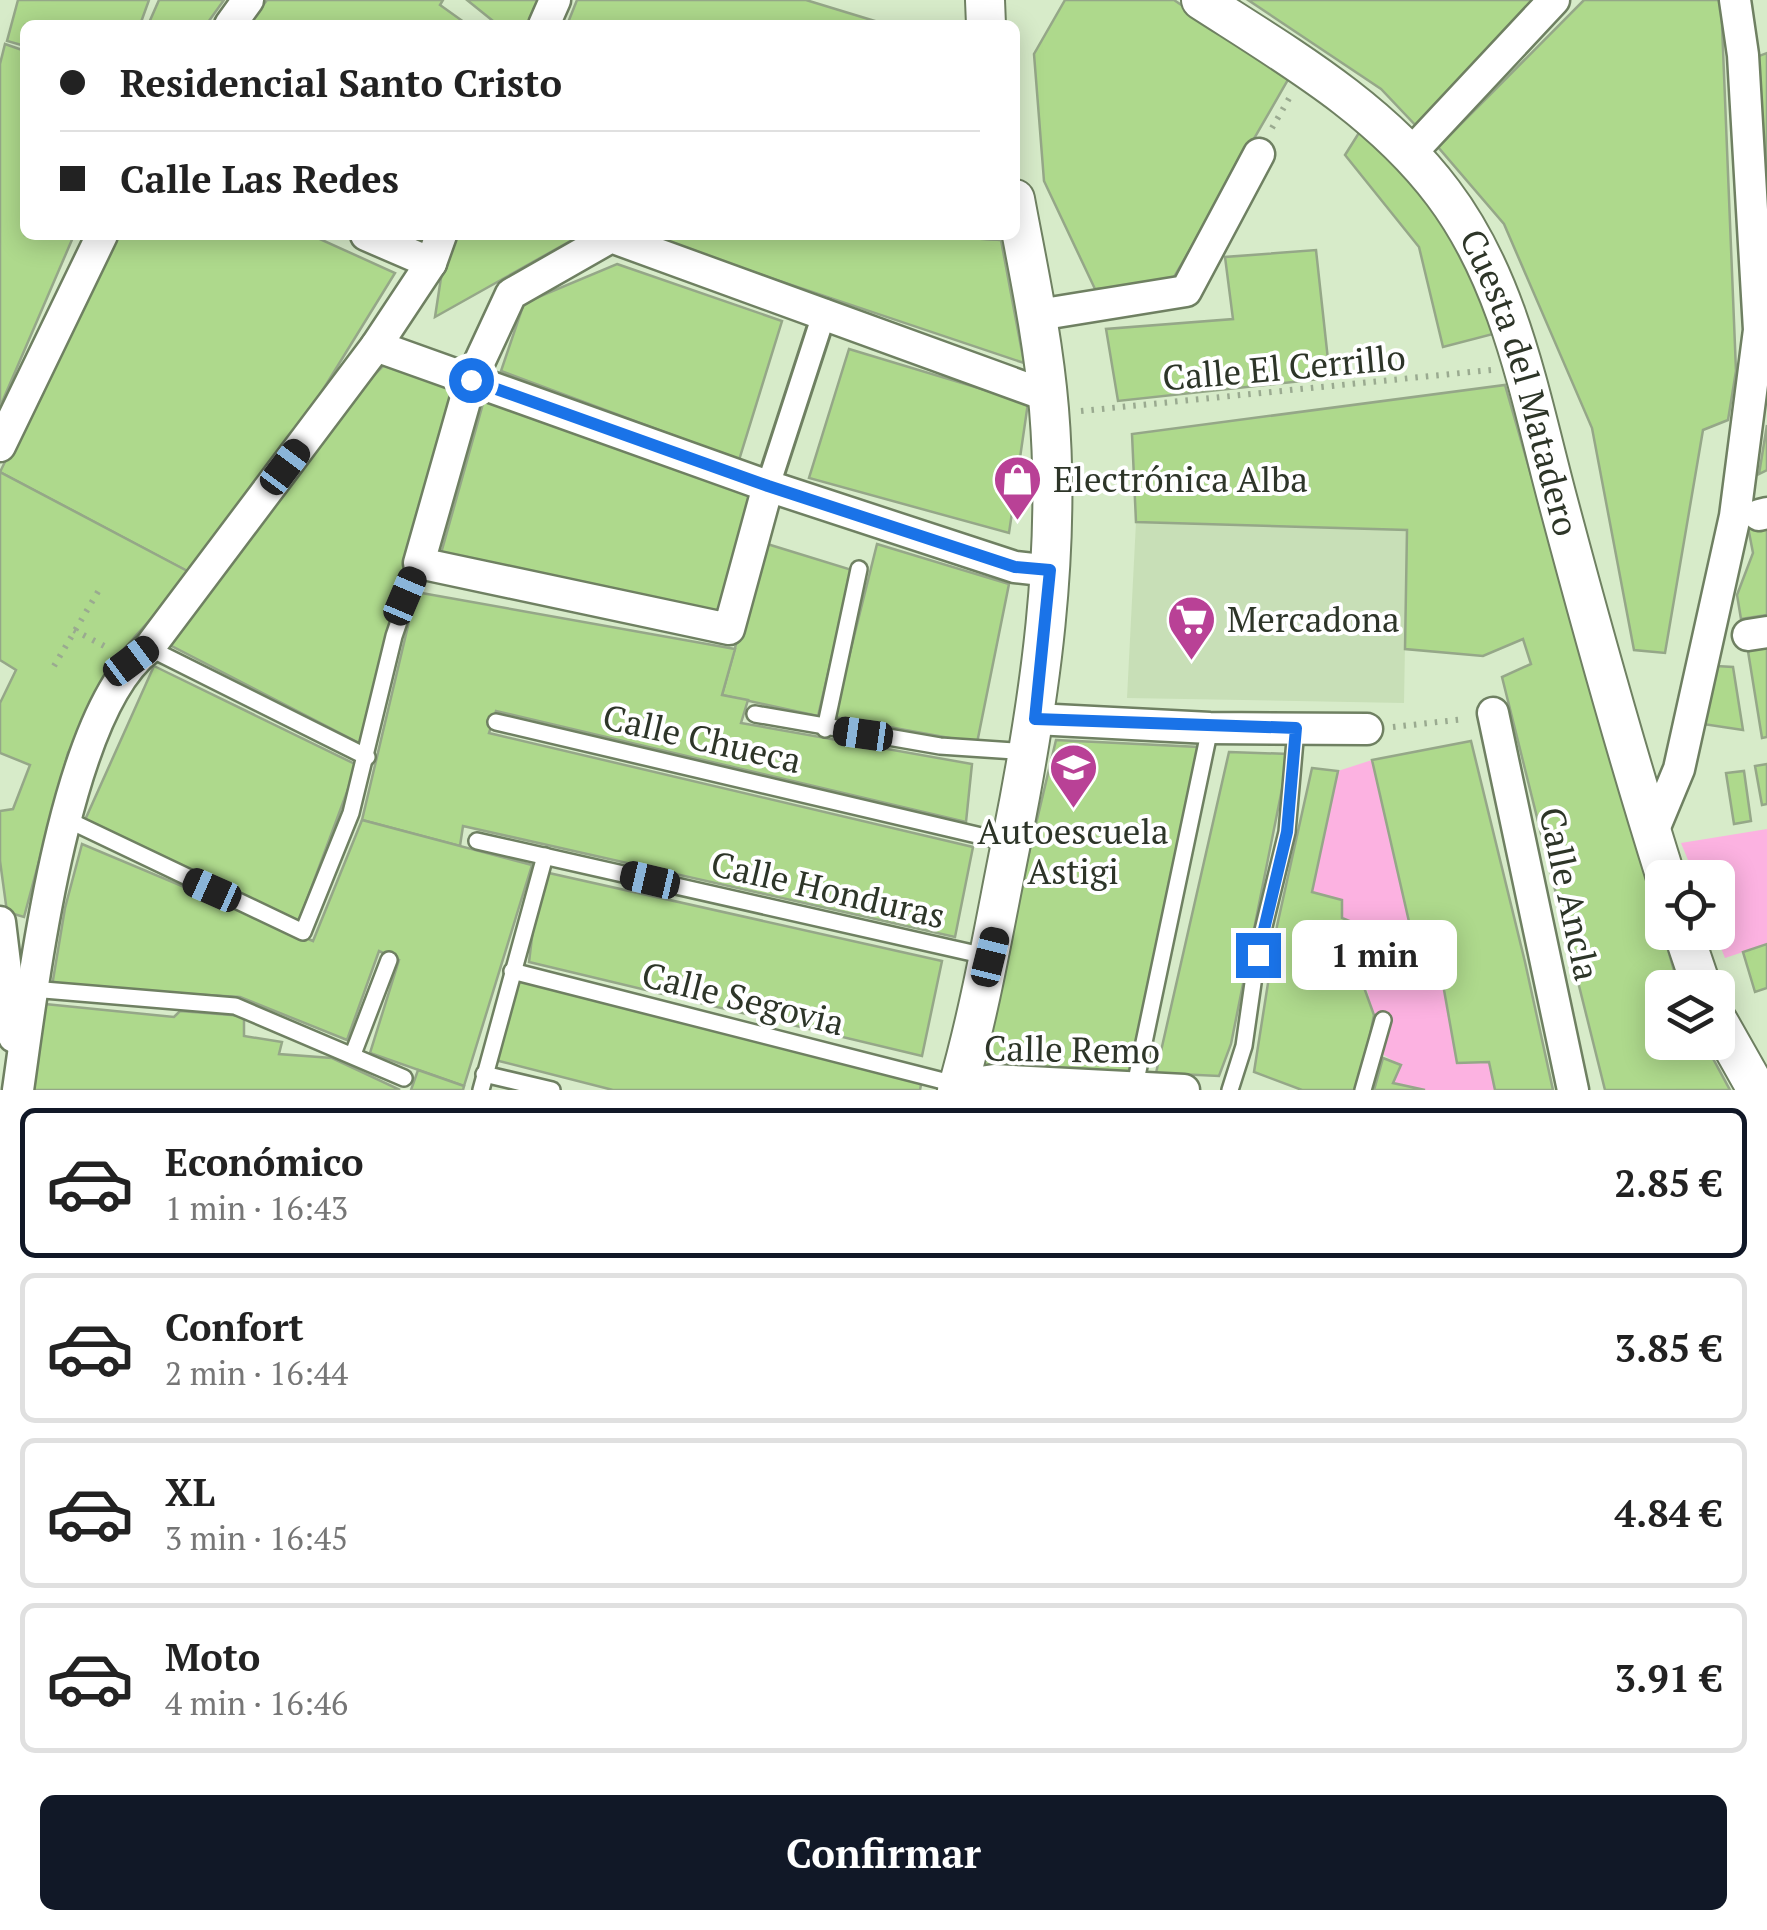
<!DOCTYPE html>
<html lang="es">
<meta charset="utf-8">
<style>
:root{--surface:#fff;--page:#f2f2f2;--text:#222;--muted:#767676;--line:#e0e0e0;--accent:#111827}
body{margin:0;font-family:"PT Serif",serif;background:var(--page);color:var(--text);height:100vh;display:flex;flex-direction:column;font-size:38px;white-space:nowrap}
*{box-sizing:border-box;margin:0}
p{font-size:32px;color:var(--muted)}
.icon{flex:none;width:55px;height:55px;fill:none;stroke:currentColor;stroke-width:2;stroke-linecap:round;stroke-linejoin:round}
.map{position:relative;height:1090px;overflow:hidden}
.drawer{display:flex;flex-direction:column;background:var(--surface);flex:1}
.drawer>*{flex:none}
.top-card{position:absolute;left:20px;top:20px;width:1000px;height:220px;border-radius:15px;box-shadow:0 5px 25px #0003;display:grid;align-content:center;height:220px;padding:0 40px;background:var(--surface)}
.controls{position:absolute;left:1645px;top:860px;display:grid;gap:20px}
.controls a{display:grid;place-items:center;width:90px;height:90px;border-radius:15px;background:var(--surface);box-shadow:0 5px 25px #0003;font-size:50px}
.end{position:absolute;width:45px;height:45px;margin:-22px;border:12px solid #1a73e8;background:#fff;box-shadow:0 0 0 5px #fff}
.from{border-radius:50%}
.bubble{position:absolute;height:70px;border-radius:15px;background:var(--surface);box-shadow:0 5px 25px #0003;font-size:32px;font-weight:800;line-height:70px;text-align:center}
.car{position:absolute;width:30px;height:60px;margin:-30px -15px;border-radius:12px;box-shadow:0 0 8px 2px #0007;background:linear-gradient(#222 24%,#8ab4d8 0 40%,#222 0 76%,#8ab4d8 0 86%,#222 0)}
.top-card b{display:flex;align-items:center;gap:35px;height:95px;font-size:38px}
.top-card b+b{border-top:2px solid var(--line)}
.top-card i{width:25px;height:25px;background:var(--text)}
ul{padding:18px 0 0;list-style:none}
li{display:flex;align-items:center;gap:30px;height:150px;margin:0 20px 15px;padding:0 20px;border:5px solid var(--line);border-radius:15px}
li div{flex:1}
li b{display:block;font-size:38px}
li em{font-style:normal;font-weight:800}
li.current{border-color:var(--accent)}
li>.icon{width:90px;height:90px;stroke-width:1.5}
.action{display:flex;gap:20px;margin-top:auto;padding:20px 40px}
.action a{flex:1;height:115px;border-radius:15px;background:var(--accent);color:#fff;font-size:40px;font-weight:800;line-height:115px;text-align:center}
.map>svg:first-child{display:block}
.built{fill:#c8dfb7}
.green{fill:#fcb2e1}
.building{fill:#aed98c;stroke:#95a788;stroke-width:2.5}
.lines{fill:none;stroke-linecap:round;stroke-linejoin:round}
.service-casing{stroke:#6f8062;stroke-width:20}
.pedestrian-casing{stroke:#6f8062;stroke-width:28}
.minor-casing{stroke:#6f8062;stroke-width:35}
.tertiary-casing{stroke:#6f8062;stroke-width:42}
.path{stroke:#9aaa90;stroke-width:6;stroke-dasharray:2.5 8;stroke-linecap:butt}
.service{stroke:#fff;stroke-width:15}
.pedestrian{stroke:#fff;stroke-width:22}
.minor{stroke:#fff;stroke-width:30}
.tertiary{stroke:#fff;stroke-width:38}
.route{stroke:#1a73e8;stroke-width:12}
.labels{text-anchor:middle;stroke-width:8;stroke-linejoin:round;paint-order:stroke}
.street-label{font-size:35px;fill:#2d3528;stroke:#fff}
.poi-label{font-size:35px;fill:#2d3528;stroke:#fff;text-anchor:start}
</style>
<div class="map">
<svg width="1767" height="1090" viewBox="0 0 1767 1090">
<rect width="100%" height="100%" fill="#d7ebc9"/>
<polygon class="built" points="1136,522 1407,530 1404,703 1127,698"/>
<g class="green">
<path d="M1372 760 1421 974 1441 973 1457 1062H1489L1495 1090H1425L1393 1083 1400 1065 1367 1045C1375 1011 1372 982 1345 957L1352 922 1342 918V900L1312 892 1338 771Z"/>
<polygon points="1767,829 1767,944 1725,958 1715,933 1718,878 1695,877 1681,843"/>
</g>
<g class="building">
<polygon points="18,0 149,0 140,25 25,25 25,46 7,41"/>
<polygon points="159,0 224,0 206,25 148,25"/>
<polygon points="267,0 443,0 440,5 468,25 248,25"/>
<polygon points="467,0 539,0 527,25 498,25"/>
<polygon points="577,0 806,0 888,25 567,25"/>
<polygon points="1065,0 1174,0 1289,78 1170,284 1095,289 1044,181 1034,54"/>
<polygon points="1248,0 1540,0 1420,130 1381,89"/>
<polygon points="1584,0 1721,0 1736,371 1728,420 1703,430 1665,653 1634,650 1592,428 1504,224 1438,147"/>
<polygon points="5,44 25,51 25,235 74,235 0,407 0,64"/>
<polygon points="1767,53 1767,184 1751,59"/>
<polygon points="1362,128 1446,219 1497,333 1443,347 1419,247 1345,155"/>
<polygon points="115,235 311,235 395,273 295,435 191,573 0,472"/>
<polygon points="453,235 581,235 435,317 444,258"/>
<polygon points="643,235 916,235 1001,240 1024,363"/>
<polygon points="916,235 1001,235 1001,240"/>
<polygon points="1316,250 1330,378 1118,401 1106,329 1233,319 1225,257"/>
<polygon points="617,264 782,321 739,460 501,371 524,303"/>
<polygon points="849,349 1028,403 1009,533 809,478"/>
<polygon points="385,364 453,389 415,522 363,745 164,642 342,407"/>
<polygon points="1505,385 1679,988 1662,988 1662,1042 1704,1042 1730,1090 1605,1090 1502,677 1531,664 1523,639 1483,656 1405,649 1407,530 1136,522 1132,434"/>
<polygon points="484,400 757,495 724,619 438,564"/>
<polygon points="1767,425 1767,470 1759,474"/>
<polygon points="0,472 191,573 126,647 68,753 24,917 7,912 0,861 0,811 13,809 30,765 0,753 0,703 16,670 0,660"/>
<polygon points="1767,524 1767,615 1741,619 1737,595 1753,553 1748,527"/>
<polygon points="764,543 852,570 818,716 722,695"/>
<polygon points="877,544 1009,584 977,743 834,717"/>
<polygon points="416,592 735,649 722,695 748,700 741,723 972,764 966,822 496,711 489,733 973,847 955,937 463,826 460,846 362,820"/>
<polygon points="1767,642 1767,737 1762,738 1747,645"/>
<polygon points="154,666 357,765 299,921 85,820"/>
<polygon points="1716,666 1733,667 1743,730 1703,724"/>
<polygon points="1056,740 1199,747 1128,1083 976,1075"/>
<polygon points="1471,741 1525,962 1553,1090 1495,1090 1489,1062 1457,1063 1441,973 1421,974 1372,760"/>
<polygon points="1229,752 1289,754 1231,1044 1219,1076 1156,1073"/>
<polygon points="1767,764 1767,804 1762,805 1755,766"/>
<polygon points="1312,768 1338,771 1312,892 1342,900 1342,918 1352,922 1345,957 1357,968 1374,1015 1359,1090 1302,1090 1254,1072 1277,926"/>
<polygon points="1744,771 1751,821 1734,824 1726,773"/>
<polygon points="362,820 532,865 464,1086 370,1053 399,960 379,951 347,1040 240,997 52,986 65,908 82,844 313,941"/>
<polygon points="540,871 942,961 922,1056 529,962"/>
<polygon points="1767,944 1767,988 1755,992 1743,952"/>
<polygon points="516,978 922,1080 920,1090 613,1090 495,1060"/>
<polygon points="45,1004 174,1017 180,1011 244,1016 244,1036 282,1042 279,1054 332,1058 400,1090 32,1090"/>
<polygon points="1383,1058 1401,1065 1393,1083 1425,1090 1374,1090"/>
<polygon points="418,1070 464,1086 463,1090 411,1090"/>
</g>
<g class="lines">
<defs>
<g id="service">
<polyline points="149,648 367,757"/>
<polyline points="755,714 940,746 1028,752"/>
<polyline points="496,722 1011,843"/>
<polyline points="825,729 859,569"/>
<polyline points="68,820 303,932 351,813 394,636 419,563"/>
<polyline points="477,841 990,957"/>
<polyline points="512,971 959,1085"/>
<polyline points="32,989 235,1006 404,1078"/>
<polyline points="353,1054 389,960"/>
<polyline points="484,1074 552,1090"/>
<polyline points="481,1090 545,856"/>
<polyline points="1134,1090 1210,728"/>
<polyline points="1230,1090 1244,1046 1257,955 1287,832 1296,729"/>
<polyline points="1363,1090 1383,1020"/>
</g>
<polyline id="pedestrian" points="768,486 825,311"/>
<g id="minor">
<polyline points="230,25 248,0"/>
<polyline points="544,25 555,0"/>
<polyline points="1410,154 1554,0"/>
<polyline points="366,235 431,263"/>
<polyline points="1038,315 1186,291 1259,154"/>
<polyline points="376,346 768,486 1015,567 1051,571"/>
<polyline points="0,446 102,235"/>
<polyline points="768,486 729,629 419,563 471,380 511,294 611,237 1048,396"/>
<polyline points="1759,515 1767,513"/>
<polyline points="1748,635 1767,632"/>
<polyline points="1493,713 1573,1090"/>
<polyline points="1035,719 1210,728 1367,729"/>
<polyline points="1652,834 1679,769 1735,516 1759,330 1743,55 1735,0"/>
<polyline points="0,922 14,1037"/>
<polyline points="959,1085 994,1080 1184,1090"/>
<path d="M18 1090C33 986 64 711 149 648L376 346 431 263 441 235"/>
</g>
<g id="tertiary">
<polyline points="985,0 986,25"/>
<path id="s1" d="M1201 0C1288 56 1380 109 1443 193 1511 283 1530 398 1559 505 1592 629 1627 754 1666 878"/>
<polyline points="1683,932 1702,988"/>
<polyline points="1718,1021 1757,1090"/>
<path d="M957 1090C981 1007 995 922 1012 838 1040 698 1061 552 1049 409 1043 337 1028 269 1015 199"/>
</g>
</defs>
<use href="#service" class="service-casing"/>
<use href="#pedestrian" class="pedestrian-casing"/>
<use href="#minor" class="minor-casing"/>
<use href="#tertiary" class="tertiary-casing"/>
<g class="path">
<polyline points="1272,128 1291,95"/>
<polyline points="1081,411 1491,370"/>
<polyline points="74,630 108,648"/>
<polyline points="54,666 99,590"/>
<polyline points="1393,727 1465,719"/>
</g>
<use href="#service" class="service"/>
<use href="#pedestrian" class="pedestrian"/>
<use href="#minor" class="minor"/>
<use href="#tertiary" class="tertiary"/>
</g>
<g class="lines">
<polyline class="route" points="471,380 768,486 1015,567 1050,570 1035,719 1296,728 1287,832 1258,955"/>
</g>
<defs>
<symbol id="shop-pin" viewBox="-11 -11 22 30"><path d="M0 17L-7.5 6A9.5 9.5 0 1 1 7.5 6Z" fill="#b94196" stroke="#fff"/><path d="M-5-2.5h2.3a2.7 3.5 0 0 1 5.4 0H5L5.5 6h-11ZM-1.5-2.5h3a1.5 2.3 0 0 0-3 0Z" fill="#fff"/></symbol>
<symbol id="supermarket-pin" viewBox="-11 -11 22 30"><path d="M0 17L-7.5 6A9.5 9.5 0 1 1 7.5 6Z" fill="#b94196" stroke="#fff"/><path d="M-6-5.5h2.5l.6 2H6L4.5 2H-2.5L-4.4-4H-6ZM-1.5 3.2a1.3 1.3 0 1 0 .1 0ZM3 3.2a1.3 1.3 0 1 0 .1 0Z" fill="#fff"/></symbol>
<symbol id="school-pin" viewBox="-11 -11 22 30"><path d="M0 17L-7.5 6A9.5 9.5 0 1 1 7.5 6Z" fill="#b94196" stroke="#fff"/><path d="M0-5L7-2L0 1L-7-2ZM-4 1L0 2.5L4 1V4Q0 6-4 4Z" fill="#fff"/></symbol>
</defs>
<g fill-rule="evenodd">
<use href="#shop-pin" x="990" y="452" width="55" height="75"/>
<use href="#supermarket-pin" x="1164" y="592" width="55" height="75"/>
<use href="#school-pin" x="1046" y="740" width="55" height="75"/>
</g>
<g class="labels">
<g class="street-label">
<text transform="translate(1284 368) rotate(-5)" y="12">Calle El Cerrillo</text>
<text dy="12" stroke="none"><textPath href="#s1" startOffset="518">Cuesta del Matadero</textPath></text>
<text transform="translate(702 739) rotate(13)" y="12">Calle Chueca</text>
<text transform="translate(828 890) rotate(13)" y="12">Calle Honduras</text>
<text transform="translate(1569 894) rotate(78)" y="12">Calle Ancla</text>
<text transform="translate(743 999) rotate(14)" y="12">Calle Segovia</text>
<text transform="translate(1072 1050) rotate(1)" y="12">Calle Remo</text>
</g>
<g class="poi-label">
<text x="1053" y="492">Electrónica Alba</text>
<text x="1227" y="632">Mercadona</text>
<text x="1073" y="844" text-anchor="middle">Autoescuela<tspan x="1073" dy="40">Astigi</tspan></text>
</g>
</g>
</svg>
<div class="controls">
<a><svg class="icon" aria-label="locate" viewBox="0 0 24 24"><circle cx="12" cy="12" r="6"/><path d="M12 2v4M12 18v4M2 12h4M18 12h4"/></svg></a>
<a><svg class="icon" aria-label="layers" viewBox="0 0 24 24"><path d="M12 4l9 5-9 5-9-5zM3 14l9 5 9-5"/></svg></a>
</div>
<i class="end from" style="left:471px;top:380px"></i>
<i class="end" style="left:1258px;top:955px"></i>
<div class="bubble" style="left:1292px;top:920px;width:165px">1 min</div>
<i class="car" style="left:285px;top:467px;rotate:37deg"></i>
<i class="car" style="left:405px;top:596px;rotate:23deg"></i>
<i class="car" style="left:131px;top:661px;rotate:53deg"></i>
<i class="car" style="left:863px;top:734px;rotate:278deg"></i>
<i class="car" style="left:650px;top:880px;rotate:283deg"></i>
<i class="car" style="left:212px;top:890px;rotate:294deg"></i>
<i class="car" style="left:990px;top:957px;rotate:14deg"></i>
<div class="top-card">
<b><i class="from"></i>Residencial Santo Cristo</b>
<b><i></i>Calle Las Redes</b>
</div>
</div>
<section class="drawer">
<ul>
<li class="current"><svg class="icon" aria-label="car" viewBox="0 0 24 24"><path d="M5 17H2v-5l4-1 3-4h7l3 4 3 1v5h-3M9 17h6M6 11h13"/><circle cx="7" cy="17" r="2"/><circle cx="17" cy="17" r="2"/></svg><div><b>Económico</b><p>1 min · 16:43</p></div><em>2.85 €</em></li>
<li><svg class="icon" aria-label="car" viewBox="0 0 24 24"><path d="M5 17H2v-5l4-1 3-4h7l3 4 3 1v5h-3M9 17h6M6 11h13"/><circle cx="7" cy="17" r="2"/><circle cx="17" cy="17" r="2"/></svg><div><b>Confort</b><p>2 min · 16:44</p></div><em>3.85 €</em></li>
<li><svg class="icon" aria-label="car" viewBox="0 0 24 24"><path d="M5 17H2v-5l4-1 3-4h7l3 4 3 1v5h-3M9 17h6M6 11h13"/><circle cx="7" cy="17" r="2"/><circle cx="17" cy="17" r="2"/></svg><div><b>XL</b><p>3 min · 16:45</p></div><em>4.84 €</em></li>
<li><svg class="icon" aria-label="car" viewBox="0 0 24 24"><path d="M5 17H2v-5l4-1 3-4h7l3 4 3 1v5h-3M9 17h6M6 11h13"/><circle cx="7" cy="17" r="2"/><circle cx="17" cy="17" r="2"/></svg><div><b>Moto</b><p>4 min · 16:46</p></div><em>3.91 €</em></li>
</ul>
<div class="action"><a>Confirmar</a></div>
</section>
